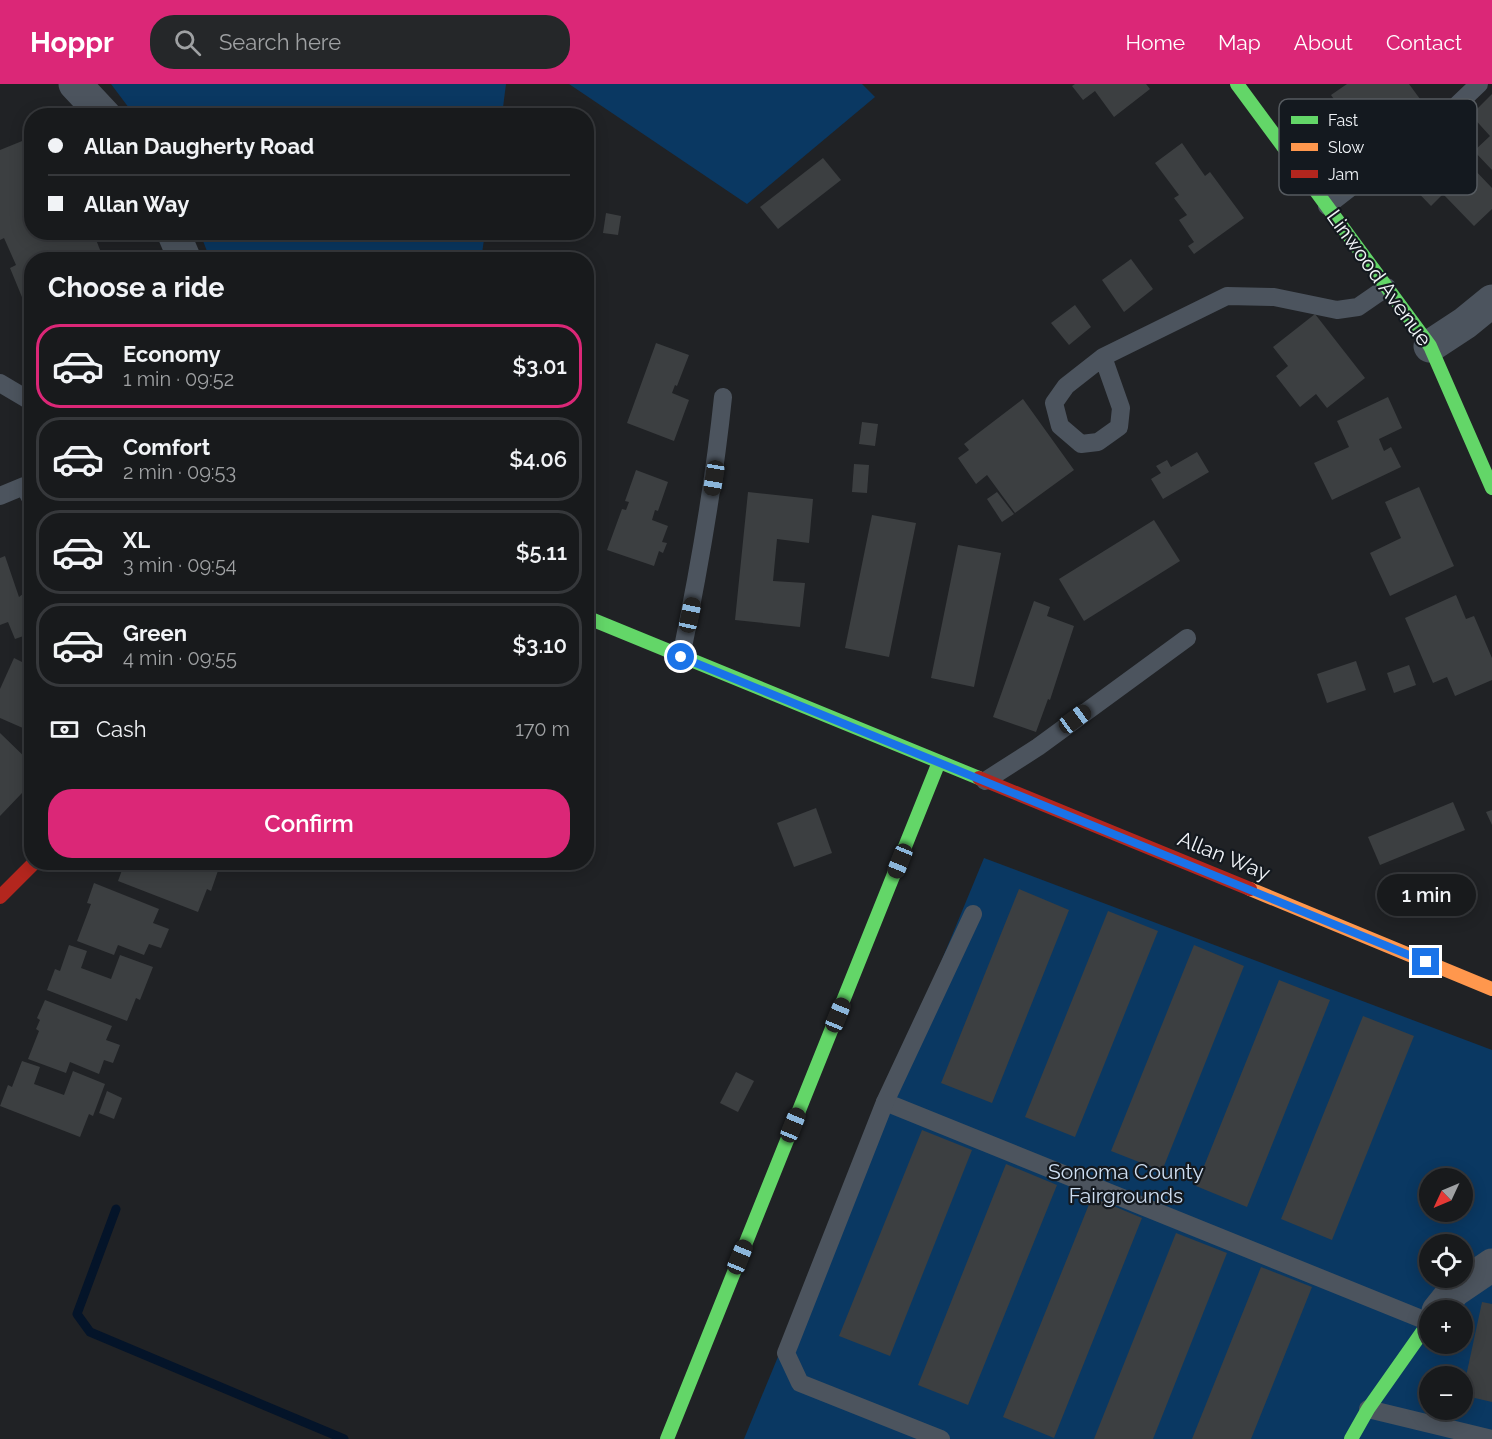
<!DOCTYPE html>
<meta charset="utf-8">
<style>
:root{--surface:#181a1c;--page:#252729;--text:#f1f3f6;--muted:#9fa1a3;--line:#36383b;--accent:#db2777}
body{margin:0;font-family:Raleway,sans-serif;background:var(--page);color:var(--text);height:100vh;display:flex;flex-direction:column;font-size:22px;white-space:nowrap}
*{box-sizing:border-box;margin:0}
p{font-size:20px;color:var(--muted)}
.icon{flex:none;width:33px;height:33px;fill:none;stroke:currentColor;stroke-width:2;stroke-linecap:round;stroke-linejoin:round}
.map{position:relative;flex:1;overflow:hidden}
.details{position:absolute;left:24px;top:168px;width:570px;height:618px;display:flex;flex-direction:column;background:var(--surface);border-radius:24px;box-shadow:0 3px 15px #0003,0 0 0 2px var(--line)}
.details>*{flex:none}
.top-card{position:absolute;left:24px;top:24px;width:570px;height:132px;border-radius:24px;box-shadow:0 3px 15px #0003,0 0 0 2px var(--line);display:grid;align-content:center;height:132px;padding:0 24px;background:var(--surface)}
.needle{width:39px;rotate:226deg}
.fabs{position:absolute;left:1419px;top:1084px;display:grid;gap:12px}
.fabs a{display:grid;place-items:center;width:54px;height:54px;border-radius:50%;background:var(--surface);box-shadow:0 3px 15px #0003,0 0 0 2px var(--line);font-size:30px}
.end{position:absolute;width:27px;height:27px;margin:-14px;border:8px solid #1a73e8;background:#fff;box-shadow:0 0 0 3px #fff}
.from{border-radius:50%}
.bubble{position:absolute;height:42px;border-radius:21px;background:var(--surface);box-shadow:0 3px 15px #0003,0 0 0 2px var(--line);font-size:20px;font-weight:600;line-height:42px;text-align:center}
.car{position:absolute;width:18px;height:36px;margin:-18px -9px;border-radius:8px;box-shadow:0 0 4px 2px #0007;background:linear-gradient(#222 24%,#8ab4d8 0 40%,#222 0 76%,#8ab4d8 0 86%,#222 0)}
.top-card b{display:flex;align-items:center;gap:21px;height:57px;font-size:22px}
.top-card b+b{border-top:2px solid var(--line)}
.top-card i{width:15px;height:15px;background:var(--text)}
ul{padding:0;list-style:none}
li{display:flex;align-items:center;gap:18px;height:84px;margin:0 12px 9px;padding:0 12px;border:3px solid var(--line);border-radius:24px}
li div{flex:1}
li b{display:block;font-size:22px}
li em{font-style:normal;font-weight:600}
li.active{border-color:var(--accent)}
li>.icon{width:54px;height:54px;stroke-width:1.5}
h2{padding:0 24px;font-size:27px;line-height:72px}
.pay{display:flex;align-items:center;gap:15px;height:66px;padding:0 24px;font-size:22px}
.pay p{margin-inline-start:auto}
.cta{display:flex;gap:12px;margin-top:auto;padding:12px 24px}
.cta a{flex:1;height:69px;border-radius:24px;background:var(--accent);color:#fff;font-size:24px;font-weight:600;line-height:69px;text-align:center}
header{display:flex;align-items:center;gap:36px;box-sizing:border-box;height:84px;padding:0 30px;background:var(--accent);color:#fff}
header strong{font-size:28px}
nav{display:flex;gap:33px;margin-inline-start:auto;font-size:21px}
.search{width:420px;height:54px;background:var(--page);display:flex;align-items:center;gap:15px;box-sizing:border-box;padding:0 21px;border-radius:24px;color:var(--muted);font-size:22px}
.map>svg:first-child{display:block}
.green{fill:#0a3862;fill-rule:evenodd}
.lines{fill:none;stroke-linecap:round;stroke-linejoin:round}
.stream{stroke:#041429;stroke-width:9}
.building{fill:#3c3f41}
.lane{stroke:#4c545e;stroke-width:18}
.street{stroke:#4c545e;stroke-width:33}
.fast{stroke:#63d668;stroke-width:14}
.slow{stroke:#ff974d;stroke-width:14}
.jam{stroke:#b3261e;stroke-width:14}
.route{stroke:#1a73e8;stroke-width:8}
.labels{text-anchor:middle;stroke-width:4.5;stroke-linejoin:round;paint-order:stroke}
.street-label{font-size:21px;fill:#f1f4f8;stroke:#14191f}
.park-label{font-size:21px;fill:#cedef1;stroke:#14191f}
.key{fill:#14191f;stroke:#565b60;stroke-width:1.5}
.key-label{font-size:16px;fill:#f1f4f8}
</style>
<header>
<strong>Hoppr</strong>
<div class="search"><svg class="icon" aria-label="search" viewBox="0 0 24 24"><circle cx="10" cy="10" r="6"/><path d="M15 15l6 6"/></svg>Search here</div>
<nav><a>Home</a><a>Map</a><a>About</a><a>Contact</a></nav>
</header>
<div class="map">
<svg width="1492" height="1355" viewBox="0 0 1492 1355">
<rect width="100%" height="100%" fill="#202225"/>
<g class="green">
<polygon points="111,0 506,0 502,31 135,32"/>
<polygon points="569,0 862,0 875,13 747,120"/>
<polygon points="200,149 485,149 481,176 210,175"/>
<path d="M984 774 1492 966V1355H744ZM1430 1095H1462V1128H1430ZM1430 1161H1462V1194H1430ZM1430 1227H1462V1260H1430ZM1430 1293H1462V1326H1430Z"/>
</g>
<g class="lines">
<polyline class="stream" points="116,1125 77,1230 90,1248 344,1355"/>
</g>
<g class="building">
<polygon points="1075,0 1146,0 1150,5 1114,33 1095,7 1083,16 1072,2"/>
<polygon points="1347,0 1409,0 1420,15 1363,56 1331,11"/>
<polygon points="1492,10 1492,86 1474,67 1490,52 1471,31"/>
<polygon points="32,53 32,148 85,148 86,151 93,148 104,176 32,176 31,235 10,184 16,181 4,154 0,156 0,66"/>
<polygon points="1448,58 1492,104 1492,125 1474,142 1443,110 1431,122 1407,97"/>
<polygon points="1182,59 1205,92 1210,88 1244,134 1194,170 1188,162 1194,158 1179,136 1187,131 1174,114 1179,111 1155,79"/>
<polygon points="823,74 841,96 778,145 760,123"/>
<polygon points="606,129 621,132 618,151 603,149"/>
<polygon points="1131,175 1153,205 1124,228 1102,196"/>
<polygon points="1075,221 1091,243 1069,261 1051,239"/>
<polygon points="1315,230 1365,294 1327,324 1316,310 1300,323 1276,292 1288,282 1273,263"/>
<polygon points="656,259 689,271 677,302 675,301 672,309 689,316 674,357 627,339"/>
<polygon points="1388,313 1402,344 1379,355 1384,367 1391,363 1401,383 1332,416 1314,379 1349,363 1337,337"/>
<polygon points="1023,315 1074,386 1015,429 987,391 976,400 958,374 969,366 964,360"/>
<polygon points="586,324 596,325 591,363 586,363"/>
<polygon points="862,338 878,340 875,362 859,360"/>
<polygon points="1197,368 1209,388 1163,415 1151,395 1161,389 1156,382 1167,376 1171,383"/>
<polygon points="854,380 869,381 867,409 852,408"/>
<polygon points="636,386 668,398 658,427 655,426 652,436 668,442 662,458 667,459 663,469 659,467 654,482 607,466 622,425 626,426 629,418 625,417"/>
<polygon points="1419,403 1454,482 1390,512 1370,469 1401,454 1385,418"/>
<polygon points="748,408 813,415 809,459 777,455 773,497 805,499 800,543 735,536"/>
<polygon points="997,408 1014,430 1002,438 987,415"/>
<polygon points="872,431 916,439 889,573 845,564"/>
<polygon points="1154,436 1180,477 1084,537 1059,495"/>
<polygon points="958,461 1001,469 974,603 931,594"/>
<polygon points="5,472 19,513 28,506 32,517 32,549 15,555 8,538 0,541 0,474"/>
<polygon points="1456,511 1466,535 1474,532 1492,574 1492,596 1455,612 1447,593 1433,599 1405,534"/>
<polygon points="1034,517 1050,523 1047,532 1074,542 1050,616 1048,615 1036,648 993,633"/>
<polygon points="14,574 32,583 32,648 0,634 0,605"/>
<polygon points="1356,577 1366,606 1327,619 1317,590"/>
<polygon points="1409,581 1416,601 1394,609 1387,589"/>
<polygon points="0,649 32,680 32,719 22,709 0,732"/>
<polygon points="1453,718 1465,746 1380,781 1368,753"/>
<polygon points="816,724 832,769 794,783 777,739"/>
<polygon points="1492,726 1492,741 1486,728"/>
<polygon points="125,778 161,778 181,787 184,778 221,778 211,807 207,805 198,828 118,797"/>
<polygon points="94,799 159,825 153,839 169,845 161,864 149,860 144,871 118,861 114,871 77,857 91,820 87,819"/>
<polygon points="1019,805 1069,826 992,1019 941,999"/>
<polygon points="1108,827 1158,847 1075,1053 1025,1033"/>
<polygon points="69,861 87,867 81,884 111,895 120,871 153,883 140,916 136,914 127,937 47,906 55,885 60,887"/>
<polygon points="1194,861 1244,882 1162,1087 1111,1067"/>
<polygon points="1279,896 1330,916 1247,1123 1196,1102"/>
<polygon points="45,916 112,942 106,956 120,961 113,979 104,976 99,990 70,978 66,989 28,975 39,947 36,945 40,936 37,934"/>
<polygon points="1363,932 1414,952 1332,1156 1281,1135"/>
<polygon points="22,977 40,983 34,1000 64,1011 73,987 105,1000 93,1032 89,1030 80,1053 0,1022 8,1001 12,1003"/>
<polygon points="736,988 754,997 738,1028 720,1019"/>
<polygon points="107,1007 122,1014 114,1035 99,1029"/>
<polygon points="922,1046 972,1066 890,1272 839,1252"/>
<polygon points="1006,1080 1057,1101 968,1321 918,1301"/>
<polygon points="1092,1113 1142,1134 1054,1354 1003,1333"/>
<polygon points="1176,1149 1227,1169 1153,1355 1094,1355"/>
<polygon points="1261,1183 1312,1203 1251,1355 1192,1355"/>
<polygon points="1482,1218 1492,1220 1492,1318 1462,1311"/>
</g>
<g class="lines">
<g class="lane">
<polyline points="1327,122 1457,21 1479,0"/>
<polyline points="1103,273 1121,324 1119,343 1098,358 1081,360 1060,342 1054,319 1066,302 1103,273 1227,212 1274,213 1337,226 1358,223 1387,203"/>
<polyline points="0,299 32,318"/>
<polyline points="0,412 24,402 32,417"/>
<path d="M681 573C699 486 714 400 723 313"/>
<polyline points="985,697 1038,663 1187,554"/>
<polyline points="885,1018 1429,1238"/>
<polyline points="1368,1325 1492,1355"/>
<polyline points="941,1355 800,1299 786,1269 885,1018 973,830"/>
</g>
<g class="street">
<polyline points="75,0 105,32"/>
<polyline points="173,148 185,176"/>
<polyline points="1430,262 1465,239 1492,217"/>
<polyline points="1438,1227 1454,1207 1492,1181"/>
</g>
<g class="fast">
<polyline points="1237,0 1430,262 1492,404"/>
<polyline points="586,533 979,694"/>
<polyline points="667,1355 939,678"/>
<polyline points="1351,1355 1368,1325 1430,1237"/>
</g>
<polyline class="slow" points="1250,805 1492,905"/>
<g class="jam">
<polyline points="979,694 1250,805"/>
<polyline points="0,813 35,778"/>
</g>
</g>
<g class="lines">
<polyline class="route" points="681,573 1426,878"/>
</g>
<g class="labels">
<g class="street-label">
<text transform="translate(1379 194) rotate(54)" y="7">Linwood Avenue</text>
<text transform="translate(1224 772) rotate(22)" y="7">Allan Way</text>
</g>
<g class="park-label">
<text x="1126" y="1095">Sonoma County<tspan x="1126" dy="24">Fairgrounds</tspan></text>
</g>
</g>
<rect x="1279" y="15" width="198" height="96" rx="9" class="key"/>
<rect x="1291" y="32" width="27" height="8" fill="#63d668"/>
<rect x="1291" y="59" width="27" height="8" fill="#ff974d"/>
<rect x="1291" y="86" width="27" height="8" fill="#b3261e"/>
<g class="key-label">
<text x="1328" y="42">Fast</text>
<text x="1328" y="69">Slow</text>
<text x="1328" y="96">Jam</text>
</g>
</svg>
<div class="fabs">
<a><svg class="needle" viewBox="-14 -14 28 28"><path d="M0-13l5 13h-10z" fill="#e53935"/><path d="M0 13l5-13h-10z" fill="#9fa1a3"/></svg></a>
<a><svg class="icon" aria-label="locate" viewBox="0 0 24 24"><circle cx="12" cy="12" r="6"/><path d="M12 2v4M12 18v4M2 12h4M18 12h4"/></svg></a>
<a>+</a>
<a>−</a>
</div>
<i class="end from" style="left:681px;top:573px"></i>
<i class="end" style="left:1426px;top:878px"></i>
<div class="bubble" style="left:1377px;top:790px;width:99px">1 min</div>
<i class="car" style="left:714px;top:394px;rotate:189deg"></i>
<i class="car" style="left:690px;top:531px;rotate:12deg"></i>
<i class="car" style="left:1075px;top:635px;rotate:54deg"></i>
<i class="car" style="left:900px;top:777px;rotate:202deg"></i>
<i class="car" style="left:838px;top:931px;rotate:22deg"></i>
<i class="car" style="left:793px;top:1041px;rotate:22deg"></i>
<i class="car" style="left:740px;top:1173px;rotate:22deg"></i>
<div class="top-card">
<b><i class="from"></i>Allan Daugherty Road</b>
<b><i></i>Allan Way</b>
</div>
<section class="details">
<h2>Choose a ride</h2>
<ul>
<li class="active"><svg class="icon" aria-label="car" viewBox="0 0 24 24"><path d="M5 17H2v-5l4-1 3-4h7l3 4 3 1v5h-3M9 17h6M6 11h13"/><circle cx="7" cy="17" r="2"/><circle cx="17" cy="17" r="2"/></svg><div><b>Economy</b><p>1 min · 09:52</p></div><em>$3.01</em></li>
<li><svg class="icon" aria-label="car" viewBox="0 0 24 24"><path d="M5 17H2v-5l4-1 3-4h7l3 4 3 1v5h-3M9 17h6M6 11h13"/><circle cx="7" cy="17" r="2"/><circle cx="17" cy="17" r="2"/></svg><div><b>Comfort</b><p>2 min · 09:53</p></div><em>$4.06</em></li>
<li><svg class="icon" aria-label="car" viewBox="0 0 24 24"><path d="M5 17H2v-5l4-1 3-4h7l3 4 3 1v5h-3M9 17h6M6 11h13"/><circle cx="7" cy="17" r="2"/><circle cx="17" cy="17" r="2"/></svg><div><b>XL</b><p>3 min · 09:54</p></div><em>$5.11</em></li>
<li><svg class="icon" aria-label="car" viewBox="0 0 24 24"><path d="M5 17H2v-5l4-1 3-4h7l3 4 3 1v5h-3M9 17h6M6 11h13"/><circle cx="7" cy="17" r="2"/><circle cx="17" cy="17" r="2"/></svg><div><b>Green</b><p>4 min · 09:55</p></div><em>$3.10</em></li>
</ul>
<div class="pay"><svg class="icon" aria-label="cash" viewBox="0 0 24 24"><path d="M3 7h18v10H3z"/><circle cx="12" cy="12" r="2"/></svg>Cash<p>170 m</p></div>
<div class="cta"><a>Confirm</a></div>
</section>
</div>
